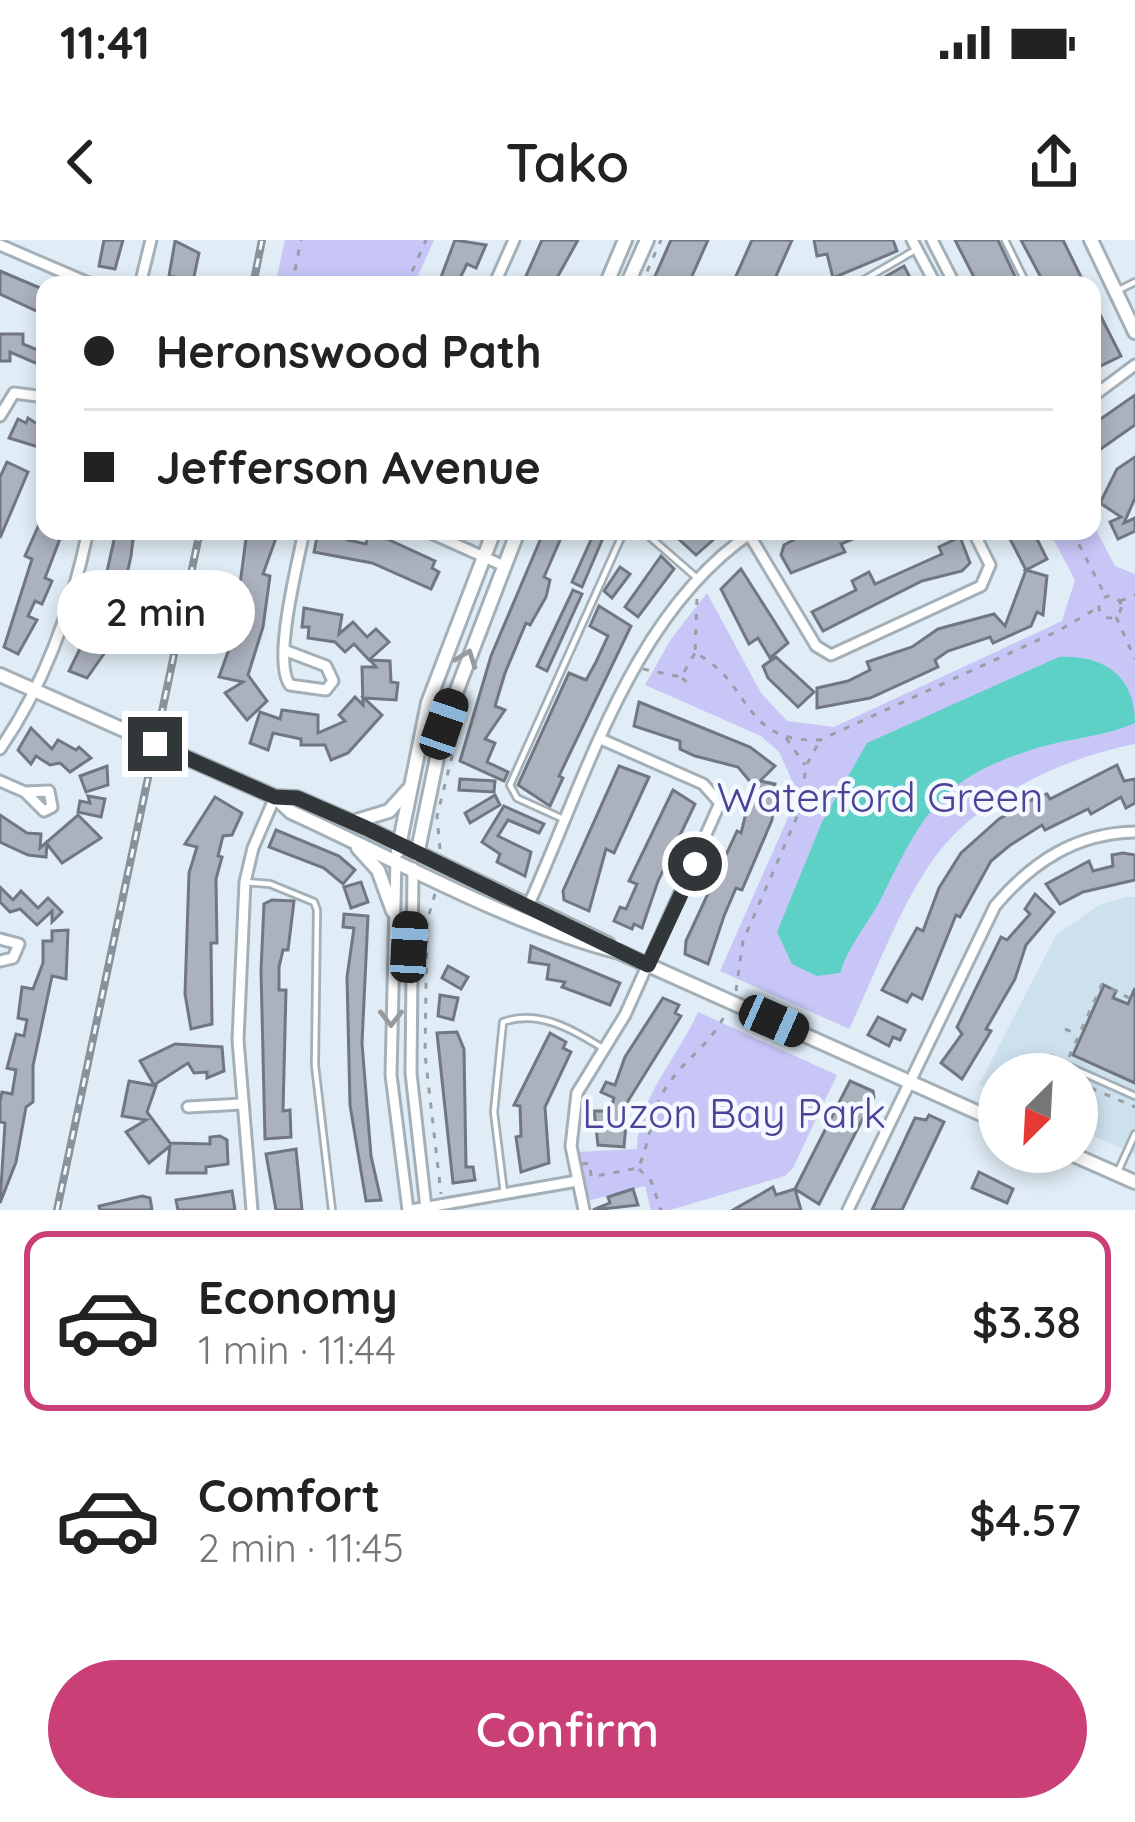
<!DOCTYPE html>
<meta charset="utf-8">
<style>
:root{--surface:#fff;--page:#f2f2f2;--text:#222;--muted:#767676;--line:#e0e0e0;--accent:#c93f76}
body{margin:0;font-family:Quicksand,sans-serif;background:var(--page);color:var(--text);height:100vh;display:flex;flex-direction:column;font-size:45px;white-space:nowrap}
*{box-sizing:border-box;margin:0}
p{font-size:39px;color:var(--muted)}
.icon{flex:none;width:66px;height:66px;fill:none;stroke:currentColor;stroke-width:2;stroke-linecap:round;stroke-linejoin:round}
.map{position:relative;height:970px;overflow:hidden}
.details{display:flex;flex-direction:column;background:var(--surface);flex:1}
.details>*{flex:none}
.top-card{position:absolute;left:36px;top:36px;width:1065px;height:264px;border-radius:24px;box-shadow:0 6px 18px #0003;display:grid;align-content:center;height:264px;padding:0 48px;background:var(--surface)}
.needle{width:78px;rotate:204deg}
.tools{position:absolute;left:978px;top:813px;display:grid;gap:24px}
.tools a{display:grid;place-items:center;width:120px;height:120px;border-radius:50%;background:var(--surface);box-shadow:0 6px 18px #0003;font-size:60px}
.end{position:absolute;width:54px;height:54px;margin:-27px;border:15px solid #313639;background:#fff;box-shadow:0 0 0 6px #fff}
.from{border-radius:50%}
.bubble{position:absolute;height:84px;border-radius:42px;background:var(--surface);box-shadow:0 6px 18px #0003;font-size:39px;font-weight:600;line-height:84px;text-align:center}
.car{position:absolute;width:36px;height:72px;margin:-36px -18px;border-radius:15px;box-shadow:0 0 9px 3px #0007;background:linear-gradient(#222 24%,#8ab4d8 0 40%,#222 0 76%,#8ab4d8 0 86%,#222 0)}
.top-card b{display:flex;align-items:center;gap:42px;height:114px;font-size:45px}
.top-card b+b{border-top:3px solid var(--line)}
.top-card i{width:30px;height:30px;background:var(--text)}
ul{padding:21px 0 0;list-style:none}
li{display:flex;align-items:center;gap:36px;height:180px;margin:0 24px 18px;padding:0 24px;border:6px solid transparent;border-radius:24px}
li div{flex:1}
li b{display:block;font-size:45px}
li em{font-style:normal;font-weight:600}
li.current{border-color:var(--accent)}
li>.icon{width:108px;height:108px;stroke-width:1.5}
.cta{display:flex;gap:24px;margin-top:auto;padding:24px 48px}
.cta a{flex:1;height:138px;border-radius:72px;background:var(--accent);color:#fff;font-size:48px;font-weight:600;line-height:138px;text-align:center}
.status{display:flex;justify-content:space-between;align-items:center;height:84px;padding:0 60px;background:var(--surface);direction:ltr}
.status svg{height:33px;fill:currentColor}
header{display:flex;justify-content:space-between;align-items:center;height:156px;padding:0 48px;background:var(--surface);font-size:54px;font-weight:600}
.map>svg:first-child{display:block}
.built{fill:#cde0ed}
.green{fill:#c7c6f7}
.water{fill:#5ed1c7}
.building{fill:#abb1bd;stroke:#717782;stroke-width:3}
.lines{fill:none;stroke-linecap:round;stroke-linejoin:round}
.service-casing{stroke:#a4b0b8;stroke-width:10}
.minor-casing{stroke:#a4b0b8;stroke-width:15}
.tertiary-casing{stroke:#a4b0b8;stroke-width:18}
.path{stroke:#969fa6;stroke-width:3;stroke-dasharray:6 9;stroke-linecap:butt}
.service{stroke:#fff;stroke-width:4.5}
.minor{stroke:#fff;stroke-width:9}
.tertiary{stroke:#fff;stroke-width:12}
.rail-casing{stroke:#899298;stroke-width:8}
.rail{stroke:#f2faff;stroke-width:3;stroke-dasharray:9;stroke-linecap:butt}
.oneway{stroke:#989a9c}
.route{stroke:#313639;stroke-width:15}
.labels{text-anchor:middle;stroke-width:9;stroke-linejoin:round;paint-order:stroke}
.park-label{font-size:42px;fill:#4e4298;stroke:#f2faff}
</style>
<div class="status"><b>11:41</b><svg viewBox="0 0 49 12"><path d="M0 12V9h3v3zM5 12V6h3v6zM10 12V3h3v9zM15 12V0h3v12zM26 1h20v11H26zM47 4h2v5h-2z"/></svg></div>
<header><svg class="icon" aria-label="back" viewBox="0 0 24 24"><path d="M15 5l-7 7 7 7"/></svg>Tako<svg class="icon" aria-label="share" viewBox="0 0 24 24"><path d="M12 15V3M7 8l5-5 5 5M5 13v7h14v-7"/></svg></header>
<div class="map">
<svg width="1135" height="970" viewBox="0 0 1135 970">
<rect width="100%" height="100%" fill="#e0edf6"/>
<polygon class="built" points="1125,657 1135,657 1135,914 1077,889 1077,834 999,834 999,854 979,845 1056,695 1099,665"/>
<g class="green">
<polygon points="285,0 434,0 414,45 275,45"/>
<path d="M1092 282 1115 326 1135 334V504C1056 520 971 560 926 630 895 678 874 737 849 789L720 731 794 564 791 538 779 512 761 496 645 445 671 399 707 353 761 453 787 481 834 487 1062 381 1075 340 1049 291H1092Z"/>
<path d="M698 772 837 835 793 928 785 936 670 970H651L645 946 587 961 577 912 637 909C637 859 678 817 698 772Z"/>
</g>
<path class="water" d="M1059 417C1104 415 1135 436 1135 483 1103 497 1070 498 1037 508 943 537 925 570 884 653 870 682 850 702 840 733L817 736 792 724 777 692 822 582 867 503Z"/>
<g class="building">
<polygon points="104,0 123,0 115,29 99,26"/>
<polygon points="455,0 486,5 476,28 467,24 460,38 475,45 438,45"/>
<polygon points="542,0 578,0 553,45 522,45"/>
<polygon points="671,0 708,0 688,45 652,43"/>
<polygon points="752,0 792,0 772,45 732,45"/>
<polygon points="814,0 893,0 897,11 833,38 827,14 817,16"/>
<polygon points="955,0 998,0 1019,45 978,45"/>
<polygon points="1021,0 1063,0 1085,45 1045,45"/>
<polygon points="175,1 199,13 193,41 169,36"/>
<polygon points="904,26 914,45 871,45 890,34"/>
<polygon points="0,31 45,50 45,75 0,54"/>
<polygon points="1092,59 1121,116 1092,130"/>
<polygon points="0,94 23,94 23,104 45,113 45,127 10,112 10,121 0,121"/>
<polygon points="1135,155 1135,185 1092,215 1092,185"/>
<polygon points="28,178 45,189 45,209 9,198 18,179 26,183"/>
<polygon points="1135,217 1135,258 1124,283 1135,278 1135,291 1118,299 1110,282 1121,277 1100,263 1117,229"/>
<polygon points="7,222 28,232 0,298 0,237"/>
<polygon points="45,271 45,291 63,291 45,338 52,341 42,364 35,361 28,376 37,380 18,414 4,407 32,319 25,316"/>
<polygon points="116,291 134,291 131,316 115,388 104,406 108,408 87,438 69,431 98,372"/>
<polygon points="247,291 268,291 266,296 276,298 263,334 270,336 263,387 248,435 267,461 247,480 225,453 243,442 219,437 233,398"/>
<polygon points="350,291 348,300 366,304 368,296 387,299 435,321 432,328 439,332 431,349 372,323 314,312 318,292"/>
<polygon points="544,291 564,291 544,337 550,340 546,357 530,385 526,383 505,433 495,466 505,470 485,499 495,503 487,522 508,532 504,541 460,521 491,416"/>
<polygon points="595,291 606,291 582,347 572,342"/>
<polygon points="670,291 723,291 696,315"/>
<polygon points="810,291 871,291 841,304 845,312 791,333 781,315 784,305"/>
<polygon points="1006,291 1033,291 1047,319 1026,330 1047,336 1043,375 1037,372 1031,386 993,403 990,397 948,411 935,420 938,427 870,458 817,468 817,448 848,441 870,430 867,422 912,407 938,389 994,374 1005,386 1026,330"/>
<polygon points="960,297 970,323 962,331 922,341 823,391 812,372 856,350 852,341 869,332 875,344 942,314 939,307"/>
<polygon points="661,316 674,329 638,377 625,367"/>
<polygon points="620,327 630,334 612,358 604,351"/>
<polygon points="741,329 788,403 770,418 758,398 749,404 721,349"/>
<polygon points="573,350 582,354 547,431 537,426"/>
<polygon points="599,366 631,386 559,536 563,538 550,566 518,545 569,433 586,440 596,422 608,396 590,386"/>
<polygon points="304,368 342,375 339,394 353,382 367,397 376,389 389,402 369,420 354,404 345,412 335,402 308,398 309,387 302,387"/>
<polygon points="776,417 814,452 798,467 768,438 763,426"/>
<polygon points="370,420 390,421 391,442 398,443 396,460 364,458 382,475 348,513 331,520 325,505 301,505 301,499 273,493 268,510 250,503 260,472 280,479 282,470 318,475 318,493 345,481 339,475 355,457 363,465 362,427 376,427"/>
<polygon points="639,462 750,507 775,526 760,541 775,544 772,580 742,650 736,648 724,676 708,724 685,714 686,701 737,591 741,593 753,545 738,527 695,516 680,509 680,501 634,486"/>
<polygon points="31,488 52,509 58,500 76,510 79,507 91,518 70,532 60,523 50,525 36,516 31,524 18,510"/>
<polygon points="1117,525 1124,541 1135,539 1135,563 1126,568 1121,557 1091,574 1088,569 1045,590 1042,585 1009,606 991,621 960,677 956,675 922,759 912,754 907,762 882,750 917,688 923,691 939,648 961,613 999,579 1038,556 1047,554 1050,559"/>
<polygon points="107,526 108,545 86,552 80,536"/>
<polygon points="619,526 649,537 614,613 606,609 589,671 564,660 563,651"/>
<polygon points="460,539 495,541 494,552 459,550"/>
<polygon points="673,550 695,564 658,641 642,688 634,684 632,689 614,681 620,667 626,669 637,644 629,641"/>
<polygon points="495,555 500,565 470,583 465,573"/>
<polygon points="88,556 105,559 101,577 78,572 80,561 90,563"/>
<polygon points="215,557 242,573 232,595 223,596 218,616 222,617 216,639 217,703 211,703 212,784 191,789 185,754 189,633 197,607 185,604"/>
<polygon points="504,566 544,584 539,593 508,580 498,596 531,612 525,636 497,622 500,614 482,602"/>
<polygon points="0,575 27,593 41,594 40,608 78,575 101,598 62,623 47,604 46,617 28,615 0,602"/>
<polygon points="276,590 339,616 355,630 343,644 324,628 269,607"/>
<polygon points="1123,613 1135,615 1135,640 1083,652 1060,664 1046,644 1089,621 1093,631 1113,626 1112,615"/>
<polygon points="361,642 368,662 351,668 344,647"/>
<polygon points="0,647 13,660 21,651 38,668 48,658 62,672 52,682 52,671 37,685 20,669 10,672 0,662"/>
<polygon points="1035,654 1054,672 1026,705 1015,739 986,789 991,791 962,839 941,823 962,794 957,787 1001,697 1007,700 1030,674 1025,669"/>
<polygon points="272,660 294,661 288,710 283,710 279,727 279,750 286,750 283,871 290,870 291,897 265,899 261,730 264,664"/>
<polygon points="344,674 368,676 362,803 371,916 381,960 366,961 350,865 347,737 354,688 343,687"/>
<polygon points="68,690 66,739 52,736 33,826 33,862 26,867 16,922 0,963 5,883 0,882 0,861 2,852 12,854 16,830 7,828 16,794 24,796 27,780 18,778 22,747 33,749 43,723 43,701 52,701 52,691"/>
<polygon points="531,706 620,743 610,765 562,747 565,742 547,739 549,725 529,722"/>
<polygon points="448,726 468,737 461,749 442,738"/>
<polygon points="1104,745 1116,751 1113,758 1128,764 1135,748 1135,843 1073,815"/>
<polygon points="440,755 458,758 453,780 438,776"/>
<polygon points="663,758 679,765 675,773 681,776 628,861 624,907 598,905 594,871 610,871 614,858 601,852 606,842 615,845 625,817"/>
<polygon points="878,777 905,790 900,800 893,797 889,806 868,795"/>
<polygon points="457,792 464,809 466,927 473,927 475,940 453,943 437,793"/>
<polygon points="550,793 566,802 563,808 571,812 545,867 549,923 521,932 516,897 521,896 520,866 514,865"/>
<polygon points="175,804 222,807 224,831 207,838 207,832 194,833 188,823 154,845 140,821"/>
<polygon points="129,841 156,846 147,872 170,903 210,904 210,897 220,896 227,900 228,924 206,927 206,933 167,933 170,906 149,923 126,892 146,880 122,876"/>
<polygon points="850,841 873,851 874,857 819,964 795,949"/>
<polygon points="929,875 944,882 902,970 872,970 915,878 926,880"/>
<polygon points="296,909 302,970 276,970 266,914"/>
<polygon points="979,932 1013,949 1007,963 972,948"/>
<polygon points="773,947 776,955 795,949 801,970 733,970"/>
<polygon points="633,949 638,965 593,970 610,963 608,957"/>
<polygon points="232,951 235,970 178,970 176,960"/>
<polygon points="142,956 150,958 152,970 100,970 99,966"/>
</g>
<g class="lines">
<defs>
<g id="service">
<polyline points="1005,0 1027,45"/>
<polyline points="855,45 917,9"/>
<polyline points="1119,50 1135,42"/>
<polyline points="643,291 697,338"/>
<polyline points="561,578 517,558 510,545 624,291"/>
<polyline points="245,642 270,644 314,662 317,670 315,825 332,970"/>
<polyline points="1047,834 1052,819 1135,856"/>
<polyline points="1119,929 1135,894"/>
<path d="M504 953 494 872 503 782C539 769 574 790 604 809"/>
</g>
<g id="minor">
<polyline points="912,0 936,45"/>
<polyline points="932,0 955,45"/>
<polyline points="0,5 93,45"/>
<polyline points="140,45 151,0"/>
<polyline points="494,45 514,0"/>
<polyline points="1092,157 1135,125"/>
<polyline points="0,176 14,153 45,157"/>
<polyline points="426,291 502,325"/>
<polyline points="747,291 816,406 831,415 981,346 990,325 973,291"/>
<path d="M284 410 326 426 333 441 326 450 290 445C272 422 298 323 304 291"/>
<path d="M0 509C45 444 72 367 88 291"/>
<polyline points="0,541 25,552 49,551 52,567 44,571 25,552"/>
<polyline points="396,619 391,835 408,970"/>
<polyline points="413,628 411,833 426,968"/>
<path d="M529 664C587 536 632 372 754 291"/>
<polyline points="0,699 19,704 13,718 0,721"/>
<polyline points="188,867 242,864"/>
<polyline points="252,970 238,800 245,642 253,608 275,557"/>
<polyline points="411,970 577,941"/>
<polyline points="584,970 571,906 577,853 625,775 720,563 703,544 603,500"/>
<path d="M848 970 995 666C1032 622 1076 593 1135 592"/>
</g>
<g id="tertiary">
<polyline points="1091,0 1135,92"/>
<polyline points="606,45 625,0"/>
<polyline points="627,45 647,0"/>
<polyline points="0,435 275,557 297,558 366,588 608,704"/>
<path d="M275 557 291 572C397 620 506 683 619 712L999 882"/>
<polyline points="356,581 389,571 408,550"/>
<polyline points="358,608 378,630 393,671"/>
<polyline points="398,611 428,463 494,291"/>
<polyline points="417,615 444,484 518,291"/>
<polyline points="1067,912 1135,942"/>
</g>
</defs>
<use href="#service" class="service-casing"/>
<use href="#minor" class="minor-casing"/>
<use href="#tertiary" class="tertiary-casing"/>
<g class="path">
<polyline points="292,45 301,0"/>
<polyline points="406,45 426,0"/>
<polyline points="641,45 661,0"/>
<polyline points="1072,291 1106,357"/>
<circle cx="1110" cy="367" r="11"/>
<path d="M697 359 695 413C753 442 740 503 820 500L1058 391 1099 367"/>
<polyline points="1120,361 1135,355"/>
<polyline points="1116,377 1135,419"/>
<polyline points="643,429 681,437 695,413"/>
<polyline points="682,438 691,446"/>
<polyline points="786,498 805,525"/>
<polyline points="440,609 437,576 466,461"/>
<polyline points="435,654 427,681 425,814 441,954"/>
<polyline points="736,751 743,701 800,570 806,526 819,502"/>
<polyline points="1065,789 1077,794"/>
<polyline points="1069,817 1102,744 1135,761"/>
<polyline points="1077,842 1135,867"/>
<path d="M582 924 590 923 591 937 638 928C651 901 650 871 667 846 687 816 710 806 727 771"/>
<polyline points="639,929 651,941 661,970"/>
</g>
<use href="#service" class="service"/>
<use href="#minor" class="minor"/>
<use href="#tertiary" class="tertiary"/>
<defs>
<g id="rail">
<polyline points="253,45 262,0"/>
<polyline points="57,970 200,291"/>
</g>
</defs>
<use href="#rail" class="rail-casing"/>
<use href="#rail" class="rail"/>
</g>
<defs><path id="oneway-chevron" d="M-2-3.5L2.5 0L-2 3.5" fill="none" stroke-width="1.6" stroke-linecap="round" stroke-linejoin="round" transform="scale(3)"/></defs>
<g class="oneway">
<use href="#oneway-chevron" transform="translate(467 418) rotate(-70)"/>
<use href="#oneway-chevron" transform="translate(391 778) rotate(90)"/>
</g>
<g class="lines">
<polyline class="route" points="155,504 275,557 297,558 366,588 648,725 695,624"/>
</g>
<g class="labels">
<g class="park-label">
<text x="880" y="572">Waterford Green</text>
<text x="734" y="888">Luzon Bay Park</text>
</g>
</g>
</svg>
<div class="tools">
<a><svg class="needle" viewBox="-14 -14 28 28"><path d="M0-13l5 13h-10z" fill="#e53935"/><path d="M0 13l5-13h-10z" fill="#767676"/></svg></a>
</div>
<i class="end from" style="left:695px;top:624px"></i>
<i class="end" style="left:155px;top:504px"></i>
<div class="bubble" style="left:57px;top:330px;width:198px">2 min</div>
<i class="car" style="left:444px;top:484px;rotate:19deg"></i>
<i class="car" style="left:409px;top:707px;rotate:3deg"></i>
<i class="car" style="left:774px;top:781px;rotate:114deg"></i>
<div class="top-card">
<b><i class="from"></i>Heronswood Path</b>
<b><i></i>Jefferson Avenue</b>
</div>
</div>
<section class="details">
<ul>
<li class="current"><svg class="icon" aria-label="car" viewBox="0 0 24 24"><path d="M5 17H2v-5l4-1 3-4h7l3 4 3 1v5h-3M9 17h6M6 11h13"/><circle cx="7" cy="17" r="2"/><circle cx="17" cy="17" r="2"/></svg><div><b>Economy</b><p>1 min · 11:44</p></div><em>$3.38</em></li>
<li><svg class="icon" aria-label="car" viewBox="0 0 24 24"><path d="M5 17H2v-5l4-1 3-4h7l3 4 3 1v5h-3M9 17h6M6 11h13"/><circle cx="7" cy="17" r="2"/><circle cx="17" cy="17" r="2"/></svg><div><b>Comfort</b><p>2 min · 11:45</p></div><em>$4.57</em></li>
</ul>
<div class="cta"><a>Confirm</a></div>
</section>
